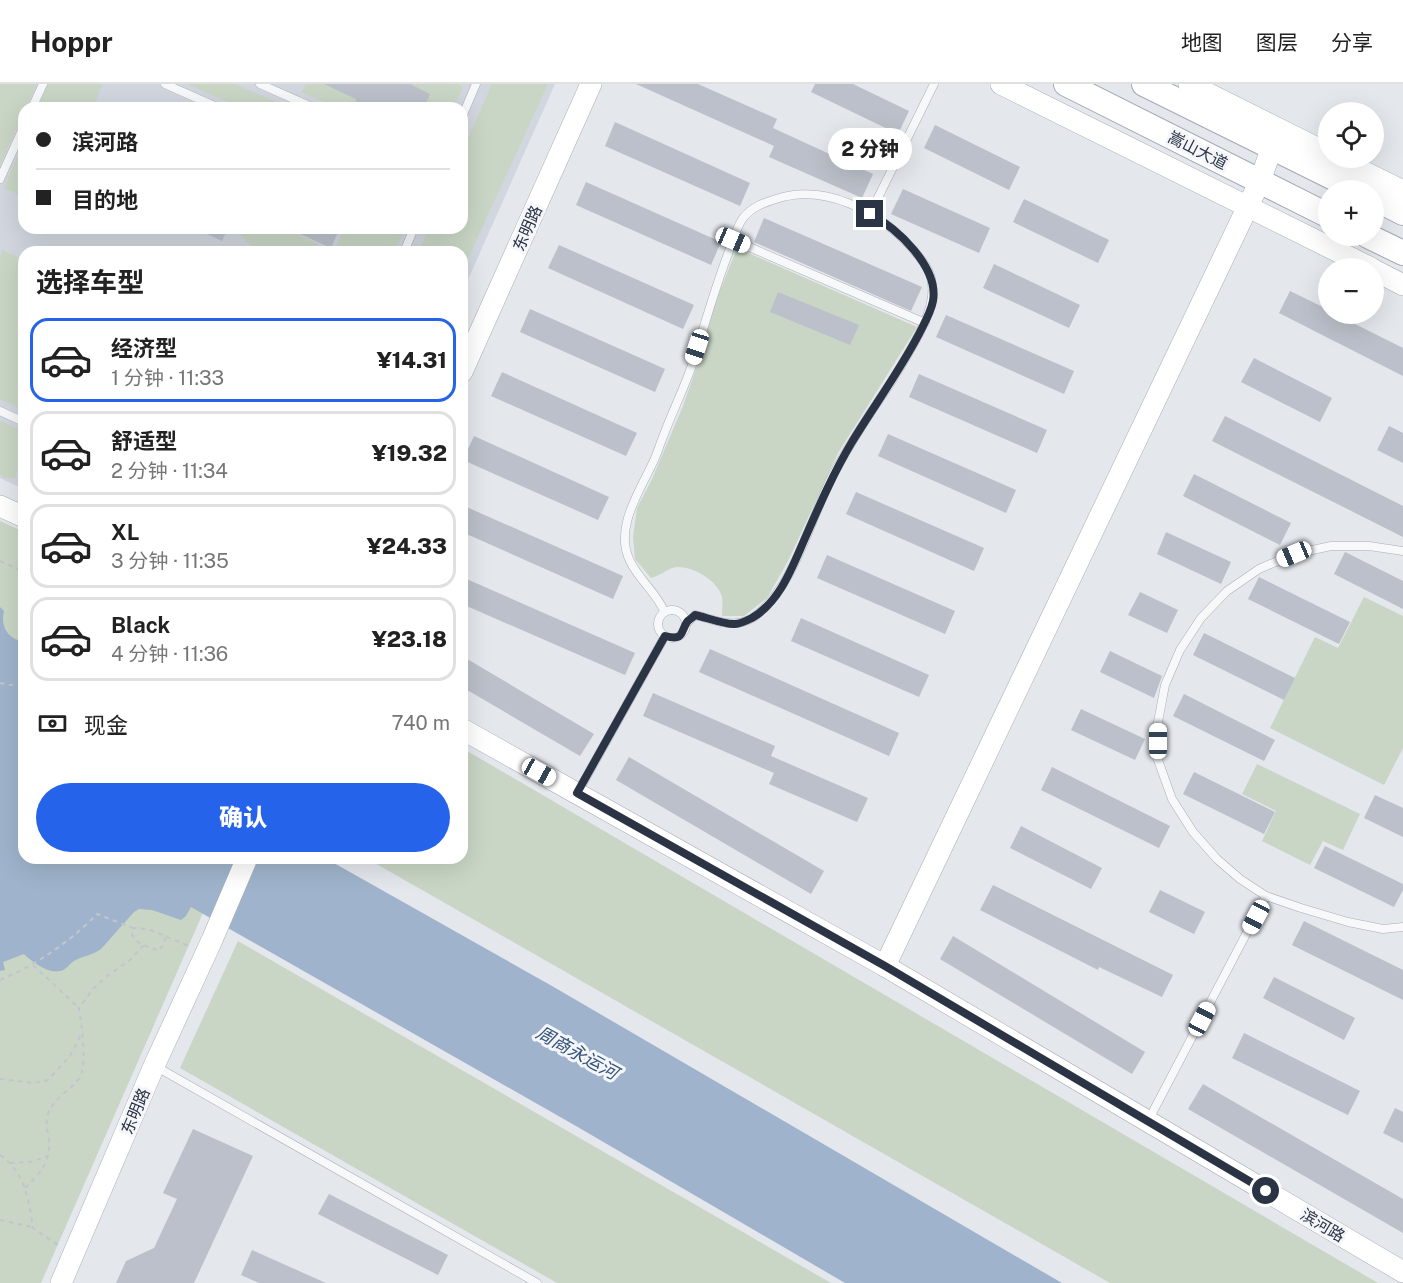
<!DOCTYPE html>
<html lang="zh">
<meta charset="utf-8">
<style>
:root{--surface:#fff;--page:#f2f2f2;--text:#222;--muted:#767676;--line:#e0e0e0;--accent:#2563eb}
body{margin:0;font-family:"Public Sans","Noto Sans SC",sans-serif;background:var(--page);color:var(--text);height:100vh;display:flex;flex-direction:column;font-size:22px;white-space:nowrap}
*{box-sizing:border-box;margin:0}
p{font-size:20px;color:var(--muted)}
.icon{flex:none;width:33px;height:33px;fill:none;stroke:currentColor;stroke-width:2;stroke-linecap:round;stroke-linejoin:round}
.map{position:relative;flex:1;overflow:hidden}
.panel{position:absolute;left:18px;top:162px;width:450px;height:618px;display:flex;flex-direction:column;background:var(--surface);border-radius:18px;box-shadow:0 6px 24px #0002}
.panel>*{flex:none}
.top-card{position:absolute;left:18px;top:18px;width:450px;height:132px;border-radius:18px;box-shadow:0 6px 24px #0002;display:grid;align-content:center;height:132px;padding:0 18px;background:var(--surface)}
.controls{position:absolute;left:1318px;top:18px;display:grid;gap:12px}
.controls a{display:grid;place-items:center;width:66px;height:66px;border-radius:50%;background:var(--surface);box-shadow:0 6px 24px #0002;font-size:30px}
.end{position:absolute;width:27px;height:27px;margin:-14px;border:8px solid #2b3445;background:#fff;box-shadow:0 0 0 3px #fff}
.from{border-radius:50%}
.bubble{position:absolute;height:42px;border-radius:21px;background:var(--surface);box-shadow:0 6px 24px #0002;font-size:20px;font-weight:800;line-height:42px;text-align:center}
.car{position:absolute;width:18px;height:36px;margin:-18px -9px;border-radius:8px;box-shadow:0 0 4px 2px #0007;background:linear-gradient(#fff 24%,#345 0 40%,#fff 0 76%,#345 0 86%,#fff 0)}
.top-card b{display:flex;align-items:center;gap:21px;height:57px;font-size:22px}
.top-card b+b{border-top:2px solid var(--line)}
.top-card i{width:15px;height:15px;background:var(--text)}
ul{padding:0;list-style:none}
li{display:flex;align-items:center;gap:18px;height:84px;margin:0 12px 9px;padding:0 6px;border:3px solid var(--line);border-radius:18px}
li div{flex:1}
li b{display:block;font-size:22px}
li em{font-style:normal;font-weight:800}
li.current{border-color:var(--accent)}
li>.icon{width:54px;height:54px;stroke-width:1.5}
h2{padding:0 18px;font-size:27px;line-height:72px}
.pay{display:flex;align-items:center;gap:15px;height:66px;padding:0 18px;font-size:22px}
.pay p{margin-inline-start:auto}
.cta{display:flex;gap:12px;margin-top:auto;padding:12px 18px}
.cta a{flex:1;height:69px;border-radius:36px;background:var(--accent);color:#fff;font-size:24px;font-weight:800;line-height:69px;text-align:center}
header{display:flex;align-items:center;gap:36px;box-sizing:border-box;height:84px;padding:0 30px;background:var(--surface);border-bottom:2px solid var(--line)}
header strong{font-size:28px}
nav{display:flex;gap:33px;margin-inline-start:auto;font-size:21px}
.map>svg:first-child{display:block}
.built{fill:#d2d6de;fill-rule:evenodd}
.green{fill:#c9d6c5}
.water{fill:#9fb4cc}
.building{fill:#bbc0ca}
.lines{fill:none;stroke-linecap:round;stroke-linejoin:round}
.lane-casing{stroke:#a9aeb7;stroke-width:9}
.secondary-casing{stroke:#a9aeb7;stroke-width:22}
.primary-casing{stroke:#a3abb8;stroke-width:26}
.path{stroke:#c2c5cb;stroke-width:2;stroke-dasharray:4.5 4.5;stroke-linecap:butt}
.lane{stroke:#f7f8fa;stroke-width:8}
.secondary{stroke:#fff;stroke-width:21}
.primary{stroke:#fff;stroke-width:24}
.route{stroke:#2b3445;stroke-width:8}
.labels{text-anchor:middle;stroke-width:6;stroke-linejoin:round;paint-order:stroke}
.street-label{font-size:16px;fill:#2b3445;stroke:#f4f6f9}
.water-label{font-size:18px;font-style:italic;fill:#34527a;stroke:#f4f6f9}
</style>
<header>
<strong>Hoppr</strong>
<nav><a>地图</a><a>图层</a><a>分享</a></nav>
</header>
<div class="map">
<svg width="1403" height="1199" viewBox="0 0 1403 1199">
<rect width="100%" height="100%" fill="#e4e7ec"/>
<path class="built" d="M0 0H555L462 209V168H24V405L0 394ZM24 24H462V144H24Z"/>
<g class="green">
<polygon points="0,0 37,0 26,24 24,24 24,28 0,81"/>
<polygon points="48,0 103,0 92,24 37,24"/>
<polygon points="187,0 235,0 290,24 242,24"/>
<polygon points="306,0 458,0 463,3 453,24 337,24 302,8"/>
<polygon points="492,0 548,0 462,188 462,168 419,168 429,144 462,144 462,68"/>
<polygon points="24,57 24,113 4,104"/>
<polygon points="232,144 282,144 318,160 315,168 259,168"/>
<polygon points="344,144 405,144 394,168 342,168 335,165"/>
<path d="M737 164 917 243 838 369 788 477 767 514 744 532H722C722 526 723 518 722 513 718 496 688 479 672 484 665 487 659 492 651 494L635 475 633 453 637 424 652 395 683 322 702 268 710 232Z"/>
<polygon points="2,166 24,176 24,326 0,315 0,172"/>
<polygon points="0,337 24,347 24,380 19,382 15,394 5,394 0,391"/>
<polygon points="0,437 24,448 24,774 227,774 41,1199 0,1199"/>
<polygon points="1364,513 1403,532 1403,664 1384,701 1270,644 1315,553 1338,564"/>
<polygon points="462,664 1378,1199 1110,1199 366,774 462,774"/>
<polygon points="1257,680 1360,730 1343,766 1323,757 1310,781 1262,757 1276,727 1242,710"/>
<polygon points="238,857 831,1199 557,1199 180,984"/>
</g>
<path class="water" d="M0 523 4 527C0 543 8 555 24 558V774H325L552 902 1062 1199H845L576 1042 191 823 186 832 181 836 152 826 139 825 134 828 101 865C93 871 83 872 74 877 70 879 68 884 63 886 51 892 32 878 24 870L3 878 5 886 0 887Z"/>
<g class="building">
<polygon points="324,0 410,0 430,10 424,24 355,24 356,15"/>
<polygon points="636,0 698,0 777,35 773,44 873,90 862,114 769,73 774,62"/>
<polygon points="815,0 853,0 909,27 898,50 811,8"/>
<polygon points="615,38 750,99 740,122 605,62"/>
<polygon points="935,41 1020,83 1009,106 924,64"/>
<polygon points="586,98 721,158 711,181 576,121"/>
<polygon points="903,105 990,144 979,169 891,130"/>
<polygon points="1024,115 1109,156 1098,179 1013,138"/>
<polygon points="764,134 922,203 911,227 754,158"/>
<polygon points="194,144 228,144 222,157"/>
<polygon points="287,144 340,144 331,164"/>
<polygon points="559,161 694,221 683,245 548,184"/>
<polygon points="994,180 1080,221 1069,244 983,204"/>
<polygon points="1290,207 1329,226 1329,230 1335,230 1403,264 1403,292 1279,229"/>
<polygon points="778,208 859,241 850,261 770,228"/>
<polygon points="530,225 665,285 655,308 520,248"/>
<polygon points="946,231 1074,287 1064,310 936,253"/>
<polygon points="1254,274 1332,314 1320,338 1241,298"/>
<polygon points="502,288 637,349 626,372 491,312"/>
<polygon points="919,290 1047,346 1037,369 909,313"/>
<polygon points="1225,332 1403,422 1403,453 1212,357"/>
<polygon points="1389,342 1403,349 1403,379 1377,366"/>
<polygon points="888,350 1016,406 1006,429 878,372"/>
<polygon points="474,352 609,413 598,436 463,376"/>
<polygon points="1194,390 1291,439 1280,461 1183,412"/>
<polygon points="856,408 984,464 974,487 846,430"/>
<polygon points="462,421 623,492 613,515 462,448"/>
<polygon points="1166,448 1231,478 1221,500 1157,470"/>
<polygon points="1345,468 1403,497 1403,525 1334,490"/>
<polygon points="827,471 955,527 945,550 817,494"/>
<polygon points="462,493 635,569 625,591 462,520"/>
<polygon points="1259,493 1350,538 1339,560 1248,515"/>
<polygon points="1140,508 1178,526 1167,549 1128,531"/>
<polygon points="801,534 929,591 919,613 791,557"/>
<polygon points="1204,549 1295,594 1284,616 1193,571"/>
<polygon points="710,565 899,649 889,672 699,588"/>
<polygon points="1110,567 1162,592 1154,614 1100,588"/>
<polygon points="462,572 594,650 580,672 462,603"/>
<polygon points="653,609 775,662 771,672 868,714 857,738 769,700 774,689 643,632"/>
<polygon points="1184,610 1275,656 1264,677 1173,632"/>
<polygon points="1081,625 1145,655 1135,676 1071,646"/>
<polygon points="629,673 824,787 811,810 616,696"/>
<polygon points="1052,683 1170,742 1159,764 1041,706"/>
<polygon points="1194,688 1275,728 1264,750 1183,710"/>
<polygon points="1375,711 1403,724 1403,753 1364,734"/>
<polygon points="1021,742 1102,784 1091,805 1010,764"/>
<polygon points="1325,762 1403,800 1403,806 1394,823 1314,784"/>
<polygon points="993,801 1173,891 1162,913 1099,883 1098,886 980,826"/>
<polygon points="1160,806 1205,828 1194,850 1149,828"/>
<polygon points="1304,837 1403,886 1403,916 1292,861"/>
<polygon points="953,852 1145,968 1132,990 940,875"/>
<polygon points="1274,893 1355,934 1344,956 1263,914"/>
<polygon points="1244,949 1360,1007 1348,1031 1232,974"/>
<polygon points="1203,1000 1403,1115 1403,1149 1188,1025"/>
<polygon points="1395,1024 1403,1028 1403,1059 1383,1049"/>
<polygon points="193,1045 253,1072 194,1199 116,1199 126,1177 154,1164 177,1115 163,1109"/>
<polygon points="329,1110 448,1171 438,1191 318,1130"/>
<polygon points="252,1166 326,1199 259,1199 241,1191"/>
</g>
<g class="lines">
<defs>
<g id="lane">
<polyline points="165,0 219,24"/>
<polyline points="260,0 314,24"/>
<polyline points="32,24 43,0"/>
<polyline points="462,33 476,0"/>
<polyline points="0,95 24,42"/>
<polyline points="870,130 934,0"/>
<polyline points="733,156 925,239"/>
<polyline points="404,168 414,144"/>
<polyline points="0,327 24,338"/>
<polyline points="1403,467 1369,462 1331,462 1294,470 1259,485 1227,507 1201,534 1180,566 1165,601 1158,638 1158,676 1172,715 1193,748 1217,775 1240,795 1266,812 1301,824 1348,838 1383,845 1403,843"/>
<circle cx="672" cy="540" r="14"/>
<path d="M664 527C656 508 639 496 630 477 613 443 642 404 655 374 658 367 660 360 663 353 672 328 684 305 692 281 704 244 714 206 728 170 732 159 736 144 743 134 752 123 763 119 776 115 824 99 878 127 910 162 918 171 928 182 931 194 935 209 931 223 925 237 916 259 902 280 890 300 870 329 851 358 834 389 811 432 794 505 754 533 734 546 716 536 695 531L687 539"/>
<polyline points="578,708 665,552"/>
<polyline points="155,982 537,1199"/>
<polyline points="1148,1037 1266,812"/>
</g>
<g id="secondary">
<polyline points="1001,0 1371,184"/>
<polyline points="1189,0 1329,70"/>
<polyline points="1336,74 1403,107"/>
<polyline points="1374,186 1403,201"/>
<polyline points="462,288 591,0"/>
<polyline points="0,422 24,433"/>
<polyline points="462,645 885,882 1403,1188"/>
<polyline points="885,882 1260,97 1272,63"/>
<polyline points="61,1199 154,982 212,856 247,774"/>
</g>
<g id="primary">
<polyline points="1066,0 1329,132"/>
<polyline points="1144,0 1358,106"/>
<polyline points="1374,114 1403,129"/>
<polyline points="1368,152 1403,169"/>
</g>
</defs>
<use href="#lane" class="lane-casing"/>
<use href="#secondary" class="secondary-casing"/>
<use href="#primary" class="primary-casing"/>
<g class="path">
<polyline points="0,477 24,488"/>
<polyline points="0,599 10,601 24,600"/>
<polyline points="166,853 164,859 159,867 139,859 132,851 133,844 148,845 189,862"/>
<polyline points="33,881 79,924"/>
<path d="M0 896C36 881 70 858 97 830L133 844"/>
<polyline points="0,995 34,999 48,996 70,972 81,951"/>
<path d="M0 1071C25 1087 29 1117 33 1144L58 1161"/>
<polyline points="10,1079 30,1078 48,1072"/>
<path d="M25 1104C39 1090 51 1079 49 1057 48 1048 45 1040 48 1030 53 1015 68 1008 78 996 89 984 81 940 79 924L93 905 107 892 130 876 144 861"/>
<polyline points="0,1136 32,1143"/>
</g>
<use href="#lane" class="lane"/>
<use href="#secondary" class="secondary"/>
<use href="#primary" class="primary"/>
</g>
<g class="lines">
<path class="route" d="M870 130C897 144 939 183 933 217 931 228 924 240 919 250 899 288 874 322 852 358 834 388 820 420 806 452 793 481 781 517 752 534 748 536 740 540 735 540 726 541 705 533 695 531 693 534 689 535 687 538 680 549 684 557 665 552L577 709 885 882 1266 1107"/>
</g>
<g class="labels">
<g class="street-label">
<text transform="translate(1198 66) rotate(27)" y="6">嵩山大道</text>
<text transform="translate(527 144) rotate(-66)" y="6">东明路</text>
<text transform="translate(135 1027) rotate(-67)" y="6">东明路</text>
<text transform="translate(1323 1141) rotate(31)" y="6">滨河路</text>
</g>
<g class="water-label">
<text transform="translate(577 969) rotate(29)" y="6">周商永运河</text>
</g>
</g>
</svg>
<div class="controls">
<a><svg class="icon" aria-label="locate" viewBox="0 0 24 24"><circle cx="12" cy="12" r="6"/><path d="M12 2v4M12 18v4M2 12h4M18 12h4"/></svg></a>
<a>+</a>
<a>−</a>
</div>
<i class="end from" style="left:1266px;top:1107px"></i>
<i class="end" style="left:870px;top:130px"></i>
<div class="bubble" style="left:828px;top:44px;width:84px">2 分钟</div>
<i class="car" style="left:733px;top:156px;rotate:113deg"></i>
<i class="car" style="left:697px;top:263px;rotate:198deg"></i>
<i class="car" style="left:1294px;top:470px;rotate:247deg"></i>
<i class="car" style="left:1158px;top:657px;rotate:0deg"></i>
<i class="car" style="left:539px;top:688px;rotate:119deg"></i>
<i class="car" style="left:1256px;top:833px;rotate:208deg"></i>
<i class="car" style="left:1202px;top:935px;rotate:28deg"></i>
<div class="top-card">
<b><i class="from"></i>滨河路</b>
<b><i></i>目的地</b>
</div>
<section class="panel">
<h2>选择车型</h2>
<ul>
<li class="current"><svg class="icon" aria-label="car" viewBox="0 0 24 24"><path d="M5 17H2v-5l4-1 3-4h7l3 4 3 1v5h-3M9 17h6M6 11h13"/><circle cx="7" cy="17" r="2"/><circle cx="17" cy="17" r="2"/></svg><div><b>经济型</b><p>1 分钟 · 11:33</p></div><em>¥14.31</em></li>
<li><svg class="icon" aria-label="car" viewBox="0 0 24 24"><path d="M5 17H2v-5l4-1 3-4h7l3 4 3 1v5h-3M9 17h6M6 11h13"/><circle cx="7" cy="17" r="2"/><circle cx="17" cy="17" r="2"/></svg><div><b>舒适型</b><p>2 分钟 · 11:34</p></div><em>¥19.32</em></li>
<li><svg class="icon" aria-label="car" viewBox="0 0 24 24"><path d="M5 17H2v-5l4-1 3-4h7l3 4 3 1v5h-3M9 17h6M6 11h13"/><circle cx="7" cy="17" r="2"/><circle cx="17" cy="17" r="2"/></svg><div><b>XL</b><p>3 分钟 · 11:35</p></div><em>¥24.33</em></li>
<li><svg class="icon" aria-label="car" viewBox="0 0 24 24"><path d="M5 17H2v-5l4-1 3-4h7l3 4 3 1v5h-3M9 17h6M6 11h13"/><circle cx="7" cy="17" r="2"/><circle cx="17" cy="17" r="2"/></svg><div><b>Black</b><p>4 分钟 · 11:36</p></div><em>¥23.18</em></li>
</ul>
<div class="pay"><svg class="icon" aria-label="cash" viewBox="0 0 24 24"><path d="M3 7h18v10H3z"/><circle cx="12" cy="12" r="2"/></svg>现金<p>740 m</p></div>
<div class="cta"><a>确认</a></div>
</section>
</div>
